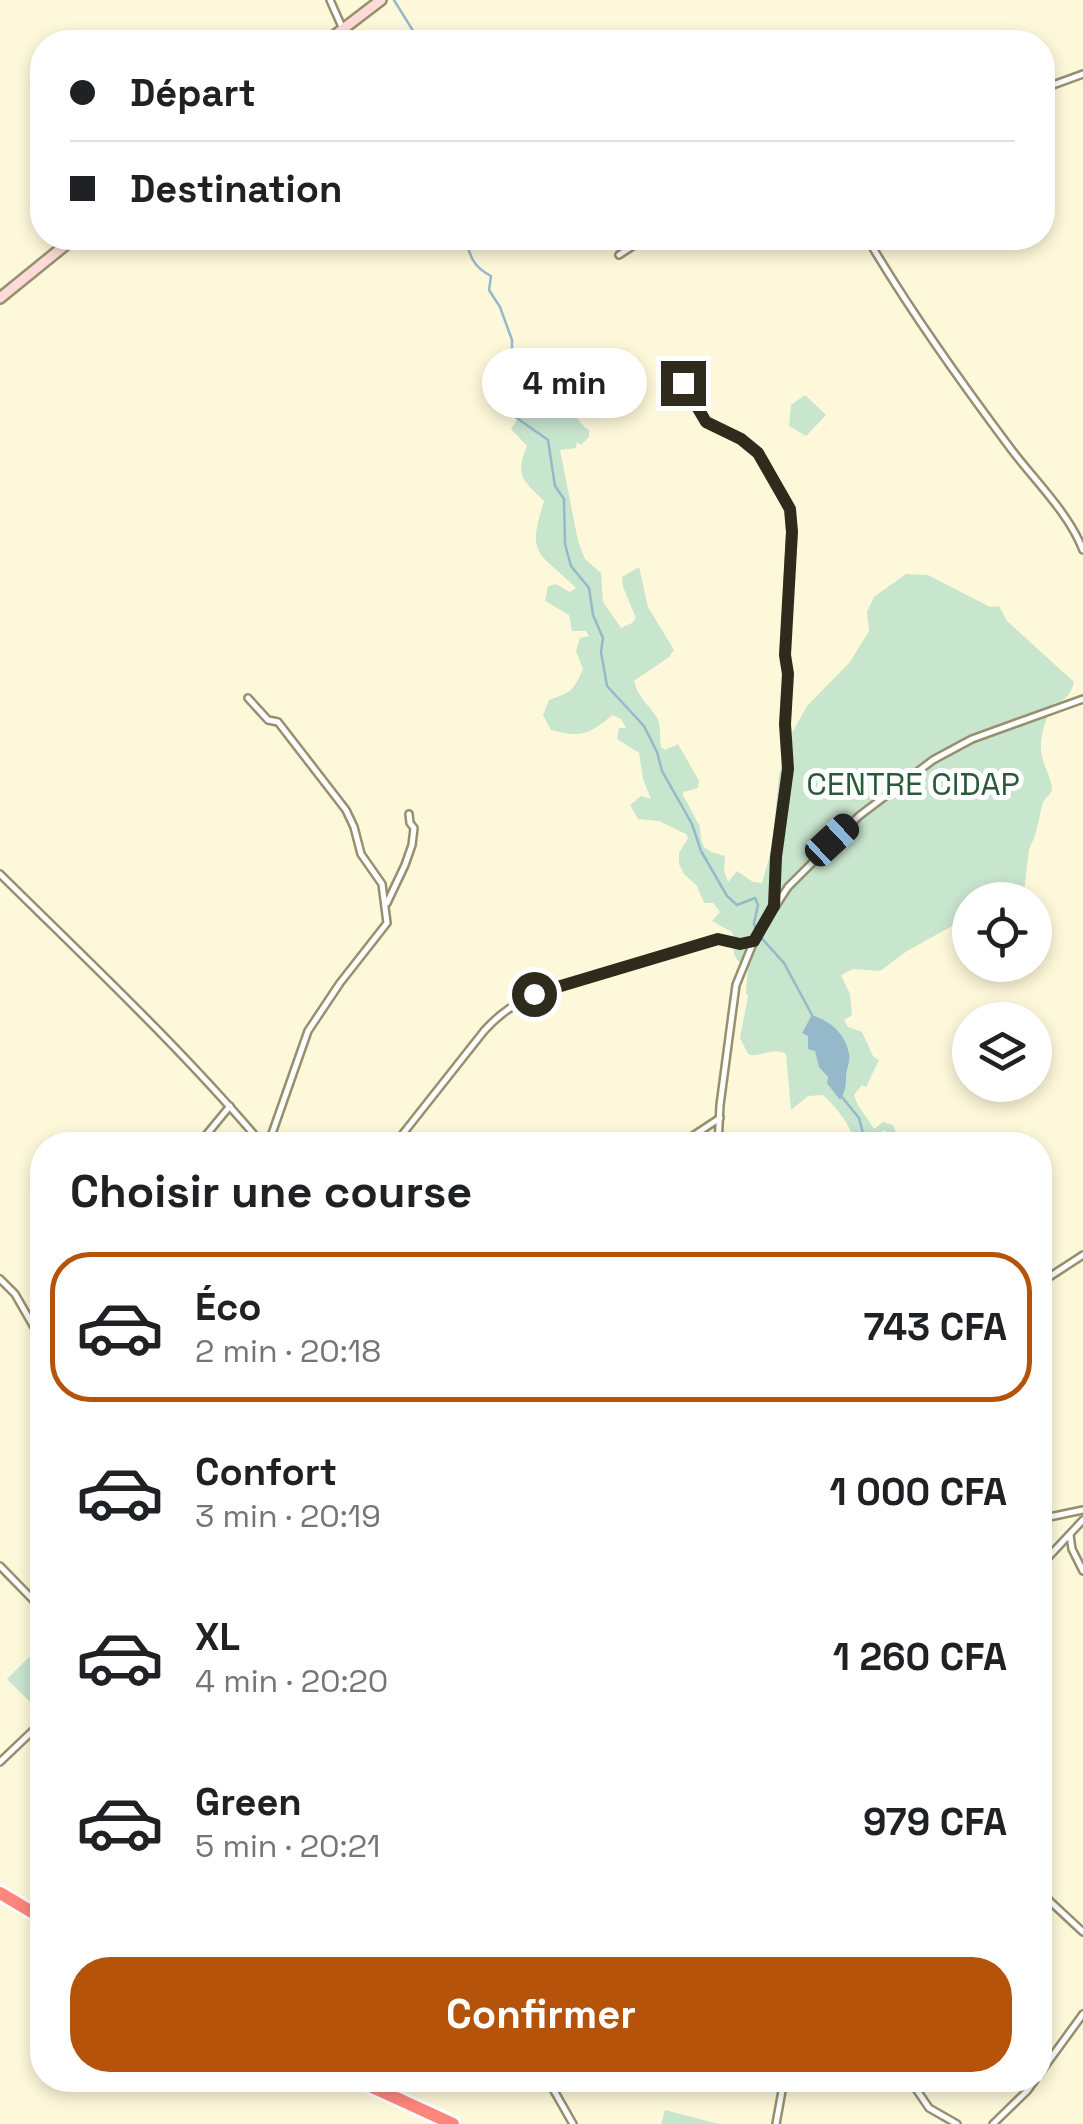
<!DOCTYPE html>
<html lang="fr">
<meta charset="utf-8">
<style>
:root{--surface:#fff;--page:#f2f2f2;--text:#202124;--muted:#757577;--line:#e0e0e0;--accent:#b45309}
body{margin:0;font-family:"Space Grotesk",sans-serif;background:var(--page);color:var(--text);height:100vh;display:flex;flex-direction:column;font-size:38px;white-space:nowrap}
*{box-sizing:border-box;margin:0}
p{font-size:32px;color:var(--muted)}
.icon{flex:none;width:55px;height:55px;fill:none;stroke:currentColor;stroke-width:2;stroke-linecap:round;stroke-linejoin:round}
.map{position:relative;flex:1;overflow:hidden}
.sheet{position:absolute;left:30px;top:1132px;width:1022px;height:960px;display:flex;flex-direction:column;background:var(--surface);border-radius:40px;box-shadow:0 5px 15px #0003}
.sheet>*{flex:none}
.hud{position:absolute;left:30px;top:30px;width:1025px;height:220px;border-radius:40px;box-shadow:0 5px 15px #0003;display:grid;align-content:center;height:220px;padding:0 40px;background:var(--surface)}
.tools{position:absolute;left:952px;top:882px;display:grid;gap:20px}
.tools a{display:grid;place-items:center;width:100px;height:100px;border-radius:50%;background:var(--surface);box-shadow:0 5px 15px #0003;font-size:50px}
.end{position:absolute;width:45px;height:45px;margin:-22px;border:12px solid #2e2b1c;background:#fff;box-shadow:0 0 0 5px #fff}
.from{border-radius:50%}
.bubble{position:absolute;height:70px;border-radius:35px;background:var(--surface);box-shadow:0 5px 15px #0003;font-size:32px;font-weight:700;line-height:70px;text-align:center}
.car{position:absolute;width:30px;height:60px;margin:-30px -15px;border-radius:12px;box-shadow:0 0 8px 2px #0007;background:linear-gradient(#222 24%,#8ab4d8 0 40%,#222 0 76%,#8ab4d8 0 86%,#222 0)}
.hud b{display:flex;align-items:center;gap:35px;height:95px;font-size:38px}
.hud b+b{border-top:2px solid var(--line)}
.hud i{width:25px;height:25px;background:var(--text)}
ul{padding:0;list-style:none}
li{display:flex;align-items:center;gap:30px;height:150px;margin:0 20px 15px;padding:0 20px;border:5px solid transparent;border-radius:40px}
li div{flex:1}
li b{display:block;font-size:38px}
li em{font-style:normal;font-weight:700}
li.on{border-color:var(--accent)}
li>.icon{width:90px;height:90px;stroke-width:1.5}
h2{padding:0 40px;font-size:45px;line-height:120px}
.action{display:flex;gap:20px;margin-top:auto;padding:20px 40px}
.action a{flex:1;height:115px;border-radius:40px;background:var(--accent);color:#fff;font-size:40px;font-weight:700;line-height:115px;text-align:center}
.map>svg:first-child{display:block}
.green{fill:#c8e5ce}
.water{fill:#95b9cb}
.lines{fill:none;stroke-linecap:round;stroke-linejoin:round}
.stream{stroke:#95b9cb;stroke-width:2.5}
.street-casing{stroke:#97906e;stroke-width:10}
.secondary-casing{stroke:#97906e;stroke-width:14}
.highway-casing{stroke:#fff;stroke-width:18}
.street{stroke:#fff;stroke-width:5}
.secondary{stroke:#fedbd8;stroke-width:9}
.highway{stroke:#fd877d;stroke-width:12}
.route{stroke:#2e2b1c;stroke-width:12}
.labels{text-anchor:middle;stroke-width:10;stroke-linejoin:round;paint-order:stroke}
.park-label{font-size:32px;fill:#2a5a38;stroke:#fff}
</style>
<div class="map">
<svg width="1083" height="2124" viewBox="0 0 1083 2124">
<rect width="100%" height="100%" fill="#fef8da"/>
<g class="green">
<polygon points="805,395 826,415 806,436 789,426 791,405"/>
<path d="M558 403C577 406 575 422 589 430V437L581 445 577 442 576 448 560 450 578 541 585 559 601 573 603 602 621 628 632 623 636 618 623 587 622 577 639 567 648 607 674 650 669 657 634 681C638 697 647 703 656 716 662 726 659 736 661 747L665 750 678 744 699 781 698 788 683 792V795L700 827 701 839 704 847 711 852 725 856 724 871 728 882 737 871 753 882 762 883 772 848 779 775 792 733 807 706 850 662 869 631 867 612 874 597 906 574 928 575 990 607 999 606 1007 621 1074 682C1071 694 1066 701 1053 704 1045 720 1037 742 1043 760 1046 771 1052 779 1052 791L1043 802 1035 836 1029 849 1024 893 1013 900H970V916L907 951 880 971 853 969 841 975 850 994 852 1015 844 1020 848 1027 862 1032 873 1056 879 1060 866 1087 862 1085 854 1095C858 1109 867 1116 874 1129L883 1122 893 1125 901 1145H898L884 1130 880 1135 882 1144 851 1145 854 1140C849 1123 836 1107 823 1095L808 1096 791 1110 786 1054C772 1046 761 1059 748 1054L740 1038 748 996 746 993 748 968C727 955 737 952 732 932L712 921 720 912 713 903H704L697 886 684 874 679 864V853L688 838 686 834 659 821 638 819 630 805 641 796 651 799 643 779 639 753 617 739 619 728H626L621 719 612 715C590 735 579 738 551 730L543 715 549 700C572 692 573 691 583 669L576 651 580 638 589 636 586 631H572L569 615 545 601 548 586 556 584 570 592 576 588C539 551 526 558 544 501 522 480 515 476 527 446L511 429 521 413Z"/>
<polygon points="29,1657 42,1670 42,1714 7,1679"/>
<polygon points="665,2110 719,2124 661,2124"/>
</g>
<path class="water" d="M812 1015C830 1021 846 1034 849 1054 851 1061 846 1069 846 1077 846 1088 845 1091 840 1100L827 1083 828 1077 819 1067 815 1051 808 1049V1036L802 1033Z"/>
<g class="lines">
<g class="stream">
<polyline points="394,0 420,42"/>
<path d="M465 238C470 256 473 267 491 276L489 290 500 307 512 340V353L517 371 514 416 548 440 555 486 564 499 565 544 571 566 589 588 593 615 603 638 601 652 607 686 644 726 657 752 662 771 692 824 701 851 727 896 737 905 755 898 758 905 754 923 756 932 784 963 812 1015"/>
<polyline points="842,1097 859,1118 866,1145"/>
</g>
<defs>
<g id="street">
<polyline points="330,0 342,27"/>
<polyline points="1042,89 1083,74"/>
<path d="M867 238C910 311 960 381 1011 449 1035 481 1068 512 1083 550"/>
<polyline points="619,255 645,238"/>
<polyline points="683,383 706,422 741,439 759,453 790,509 791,532 785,655 788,674 785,724 788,769 776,857 774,903"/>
<polyline points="248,698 268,720 278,722 346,810 354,827 361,854 382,884 387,923 340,983 308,1031 268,1145"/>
<path d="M0 874C89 962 182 1049 263 1145"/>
<polyline points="387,903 405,865 412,845 414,828 410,823 409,814"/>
<polyline points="198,1145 230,1106"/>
<path d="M394 1145 484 1031C499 1014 515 1004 534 994L718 939 741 944 754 941"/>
<polyline points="679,1145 720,1118"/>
<polyline points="718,1145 720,1105 736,985 756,936 788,887 859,816 933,760 972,739 1083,699"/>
<polyline points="0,1279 15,1294 42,1341"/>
<polyline points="1040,1283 1083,1255"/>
<polyline points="1040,1519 1083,1510"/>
<polyline points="1070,1535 1072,1549 1083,1571"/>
<polyline points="0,1566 42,1609"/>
<polyline points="1040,1566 1083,1520"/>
<polyline points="0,1762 42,1722"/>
<polyline points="1040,1892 1083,1932"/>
<polyline points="1040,2073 1083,2014"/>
<polyline points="548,2080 573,2124"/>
<polyline points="910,2080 929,2108 957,2124"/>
<polyline points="776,2124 784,2080"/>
<polyline points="993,2124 1027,2091 1035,2080"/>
</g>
<g id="secondary">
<polyline points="326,42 381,0"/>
<polyline points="0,298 74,238"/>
</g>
<g id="highway">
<polyline points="0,1893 42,1918"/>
<polyline points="357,2080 453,2124"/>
</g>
</defs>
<use href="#street" class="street-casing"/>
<use href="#secondary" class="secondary-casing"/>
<use href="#highway" class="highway-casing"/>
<use href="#street" class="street"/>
<use href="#secondary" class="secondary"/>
<use href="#highway" class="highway"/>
</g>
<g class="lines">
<polyline class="route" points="534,994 718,939 740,944 754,941 774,906 776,857 788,769 785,724 788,674 785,655 792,532 790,509 758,453 741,439 706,422 683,383"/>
</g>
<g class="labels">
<g class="park-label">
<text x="913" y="795">CENTRE CIDAP</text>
</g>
</g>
</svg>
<div class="tools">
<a><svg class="icon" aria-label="locate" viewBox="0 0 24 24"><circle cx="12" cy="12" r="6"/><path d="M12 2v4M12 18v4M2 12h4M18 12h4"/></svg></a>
<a><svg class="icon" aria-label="layers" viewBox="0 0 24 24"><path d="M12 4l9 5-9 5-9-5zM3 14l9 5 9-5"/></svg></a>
</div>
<i class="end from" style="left:534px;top:994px"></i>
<i class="end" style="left:683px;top:383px"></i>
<div class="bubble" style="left:482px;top:348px;width:165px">4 min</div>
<i class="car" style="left:832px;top:840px;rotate:47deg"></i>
<div class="hud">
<b><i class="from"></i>Départ</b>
<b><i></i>Destination</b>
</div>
<section class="sheet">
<h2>Choisir une course</h2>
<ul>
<li class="on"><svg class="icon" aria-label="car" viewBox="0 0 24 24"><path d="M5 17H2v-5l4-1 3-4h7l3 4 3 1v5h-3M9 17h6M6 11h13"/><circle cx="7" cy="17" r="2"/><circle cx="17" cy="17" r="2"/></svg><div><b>Éco</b><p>2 min · 20:18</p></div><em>743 CFA</em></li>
<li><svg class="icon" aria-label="car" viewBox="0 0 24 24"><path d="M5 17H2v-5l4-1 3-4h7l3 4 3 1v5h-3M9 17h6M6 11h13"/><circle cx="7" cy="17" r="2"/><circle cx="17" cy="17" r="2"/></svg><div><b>Confort</b><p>3 min · 20:19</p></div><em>1 000 CFA</em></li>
<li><svg class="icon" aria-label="car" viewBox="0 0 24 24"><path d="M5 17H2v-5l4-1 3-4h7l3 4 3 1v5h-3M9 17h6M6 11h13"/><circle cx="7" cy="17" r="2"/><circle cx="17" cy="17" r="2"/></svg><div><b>XL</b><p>4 min · 20:20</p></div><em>1 260 CFA</em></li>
<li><svg class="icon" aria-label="car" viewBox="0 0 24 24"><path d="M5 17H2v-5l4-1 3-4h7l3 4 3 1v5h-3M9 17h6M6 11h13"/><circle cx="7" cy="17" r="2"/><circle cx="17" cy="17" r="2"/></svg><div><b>Green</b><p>5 min · 20:21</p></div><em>979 CFA</em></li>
</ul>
<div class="action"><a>Confirmer</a></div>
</section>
</div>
